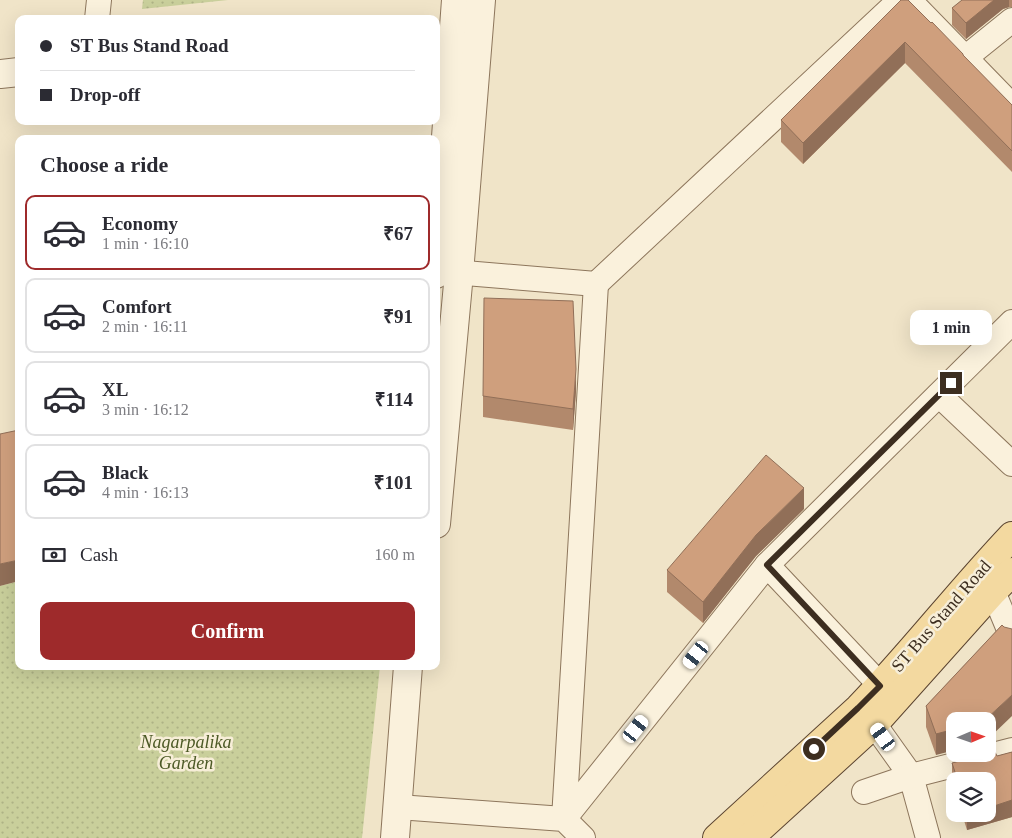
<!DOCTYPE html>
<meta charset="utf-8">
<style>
:root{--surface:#fff;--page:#f2f2f3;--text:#2b2b33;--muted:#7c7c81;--line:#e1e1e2;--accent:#9e2a2b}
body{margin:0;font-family:"Times New Roman",serif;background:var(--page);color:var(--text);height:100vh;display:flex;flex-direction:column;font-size:19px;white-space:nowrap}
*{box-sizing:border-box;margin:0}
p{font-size:16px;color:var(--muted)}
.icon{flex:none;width:28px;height:28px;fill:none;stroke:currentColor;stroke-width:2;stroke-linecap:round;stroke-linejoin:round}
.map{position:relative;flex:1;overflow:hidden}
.side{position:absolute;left:15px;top:135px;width:425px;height:535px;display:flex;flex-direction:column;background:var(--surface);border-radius:10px;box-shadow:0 5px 20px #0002}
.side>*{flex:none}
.guide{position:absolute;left:15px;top:15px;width:425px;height:110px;border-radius:10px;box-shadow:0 5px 20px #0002;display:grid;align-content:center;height:110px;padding:0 25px;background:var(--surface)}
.needle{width:32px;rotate:88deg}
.tools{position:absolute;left:946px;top:712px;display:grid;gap:10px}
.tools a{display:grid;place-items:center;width:50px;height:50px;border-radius:10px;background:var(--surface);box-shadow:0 5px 20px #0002;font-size:25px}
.end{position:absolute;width:22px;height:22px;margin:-11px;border:6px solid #3d2e20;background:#fff;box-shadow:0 0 0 2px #fff}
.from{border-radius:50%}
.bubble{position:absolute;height:35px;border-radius:10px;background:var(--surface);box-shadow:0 5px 20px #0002;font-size:16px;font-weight:700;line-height:35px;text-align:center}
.car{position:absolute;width:15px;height:30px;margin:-15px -8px;border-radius:6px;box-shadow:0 0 4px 1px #0007;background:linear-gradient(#fff 24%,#345 0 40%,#fff 0 76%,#345 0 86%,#fff 0)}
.guide b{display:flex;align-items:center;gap:18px;height:48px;font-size:19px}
.guide b+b{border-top:1px solid var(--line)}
.guide i{width:12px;height:12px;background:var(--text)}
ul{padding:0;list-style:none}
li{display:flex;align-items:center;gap:15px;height:75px;margin:0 10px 8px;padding:0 15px;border:2px solid var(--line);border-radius:10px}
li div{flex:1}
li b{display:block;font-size:19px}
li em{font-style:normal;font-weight:700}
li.on{border-color:var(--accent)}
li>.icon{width:45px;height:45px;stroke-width:1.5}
h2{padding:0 25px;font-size:22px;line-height:60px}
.pay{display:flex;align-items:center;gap:12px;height:55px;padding:0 25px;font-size:19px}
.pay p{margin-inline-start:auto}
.action{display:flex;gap:10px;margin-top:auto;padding:10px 25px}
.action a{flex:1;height:58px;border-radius:10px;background:var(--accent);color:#fff;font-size:20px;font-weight:700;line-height:58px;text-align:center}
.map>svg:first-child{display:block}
.park{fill:url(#park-dots)}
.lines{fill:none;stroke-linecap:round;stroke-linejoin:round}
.minor-casing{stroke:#8d765c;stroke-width:26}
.tertiary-casing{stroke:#8d765c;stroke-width:30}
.primary-casing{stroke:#5b4430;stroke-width:30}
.minor{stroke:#faf1dc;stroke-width:24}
.tertiary{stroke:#faf1dc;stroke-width:28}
.primary{stroke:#f3d9a0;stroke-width:28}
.wall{fill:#b2896c}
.shaded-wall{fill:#916f58}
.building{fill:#cf9f7d;stroke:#916f58}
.route{stroke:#3d2e20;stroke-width:6}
.labels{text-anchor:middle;stroke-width:5;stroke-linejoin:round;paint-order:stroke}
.street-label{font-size:18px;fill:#3d2e20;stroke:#f7eed8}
.park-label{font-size:18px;font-style:italic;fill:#4d5a26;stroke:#f7eed8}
</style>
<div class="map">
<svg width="1012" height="838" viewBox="0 0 1012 838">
<defs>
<pattern id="park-dots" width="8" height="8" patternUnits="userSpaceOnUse" patternTransform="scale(1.25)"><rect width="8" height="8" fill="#c9cf9b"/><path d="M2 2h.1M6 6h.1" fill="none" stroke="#aeb285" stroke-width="1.8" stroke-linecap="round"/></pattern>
</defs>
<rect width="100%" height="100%" fill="#f0e4c8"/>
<g class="park">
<polygon points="143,0 228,0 142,9"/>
<polygon points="19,581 19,666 380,666 362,838 0,838 0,586"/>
</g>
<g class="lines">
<defs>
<g id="minor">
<polyline points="909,0 1012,106"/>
<polyline points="97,19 99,0"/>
<polyline points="965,58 1012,20"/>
<polyline points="441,271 596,284 900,0"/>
<polyline points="939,395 1012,464"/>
<polyline points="767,565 1012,322"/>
<polyline points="987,577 1012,637"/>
<polyline points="861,711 874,724 911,776 928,838"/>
<polyline points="864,792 911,776 1012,750"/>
<polyline points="398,807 564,819 583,838"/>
<polyline points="564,819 596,284"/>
<polyline points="564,819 767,565 881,686"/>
</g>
<g id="tertiary">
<polyline points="0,74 19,72"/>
<polyline points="436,274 456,0"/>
<polyline points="436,524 459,273 481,0"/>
<polyline points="395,838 408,666"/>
</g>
<g id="primary">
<path d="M717 838 859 708C912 653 959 592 1012 536"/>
<polyline points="749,838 874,724 993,591 1012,572"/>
</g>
</defs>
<use href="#minor" class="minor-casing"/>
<use href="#tertiary" class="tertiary-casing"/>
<use href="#primary" class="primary-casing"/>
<use href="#minor" class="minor"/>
<use href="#tertiary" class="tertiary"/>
<use href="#primary" class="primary"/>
</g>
<g class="wall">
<polygon points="901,0 963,56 1012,105 1012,172 905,63 803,164 781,142 781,120"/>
<polygon points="962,0 1012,0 1012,7 1009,7 1003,9 966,39 952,25 952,8"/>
<polygon points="576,391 573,430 483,417 483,396"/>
<polygon points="804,509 756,556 703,623 667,592 667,570"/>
<polygon points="1002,625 936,755 926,727 926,706"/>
<polygon points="995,752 997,756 1012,752 1012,817 967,830 962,814 988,814 988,781 955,781 955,789 952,780 952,763"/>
</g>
<g class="shaded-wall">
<polygon points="994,0 1009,0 1009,7 1003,9 966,39 966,23"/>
<polygon points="905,42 905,63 803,164 803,143"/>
<polygon points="576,369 576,391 573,430 573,409"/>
<polygon points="804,488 804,509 756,556 703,623 703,602 756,535"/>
<polygon points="19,560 19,581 0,586 0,564"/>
<polygon points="1012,695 1012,716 988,739 988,721 984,721"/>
<polygon points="955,729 955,750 936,755 936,734"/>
<polygon points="1012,800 1012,817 967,830 967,814 988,814 988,808"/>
</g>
<g class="building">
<polygon points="901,0 908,0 931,23 932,22 963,54 963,55 1012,105 1012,151 905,42 803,143 781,120"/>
<polygon points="962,0 994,0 966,23 952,8"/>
<polygon points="484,298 573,301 576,369 573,409 483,396"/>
<polygon points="19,430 19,560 0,564 0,434"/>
<polygon points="766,455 804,488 756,535 703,602 667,570"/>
<polygon points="1002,625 1004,627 1012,629 1012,695 984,721 955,721 955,729 936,734 926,706"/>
<polygon points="995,752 997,756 1012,752 1012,800 988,808 988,781 958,781 952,763"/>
</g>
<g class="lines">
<polyline class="route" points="814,749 858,708 880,686 767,565 951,383"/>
</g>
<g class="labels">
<g class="street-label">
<text transform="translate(941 616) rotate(-49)" y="6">ST Bus Stand Road</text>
</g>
<g class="park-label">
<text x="186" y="748">Nagarpalika<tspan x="186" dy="21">Garden</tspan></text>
</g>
</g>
</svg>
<div class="tools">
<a><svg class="needle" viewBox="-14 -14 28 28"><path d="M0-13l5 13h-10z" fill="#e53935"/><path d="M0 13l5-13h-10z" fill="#7c7c81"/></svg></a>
<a><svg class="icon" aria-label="layers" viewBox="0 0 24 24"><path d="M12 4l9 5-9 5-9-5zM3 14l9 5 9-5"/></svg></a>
</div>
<i class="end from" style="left:814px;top:749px"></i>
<i class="end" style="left:951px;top:383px"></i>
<div class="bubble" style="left:910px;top:310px;width:82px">1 min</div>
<i class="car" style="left:696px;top:655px;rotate:219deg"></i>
<i class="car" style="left:636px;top:729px;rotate:39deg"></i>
<i class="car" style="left:883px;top:737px;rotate:324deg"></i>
<div class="guide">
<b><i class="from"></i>ST Bus Stand Road</b>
<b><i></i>Drop-off</b>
</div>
<section class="side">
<h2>Choose a ride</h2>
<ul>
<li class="on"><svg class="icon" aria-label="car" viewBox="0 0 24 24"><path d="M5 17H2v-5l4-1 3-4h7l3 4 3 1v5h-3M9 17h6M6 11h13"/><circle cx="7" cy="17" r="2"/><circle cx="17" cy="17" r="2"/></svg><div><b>Economy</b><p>1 min · 16:10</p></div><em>₹67</em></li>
<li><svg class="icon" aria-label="car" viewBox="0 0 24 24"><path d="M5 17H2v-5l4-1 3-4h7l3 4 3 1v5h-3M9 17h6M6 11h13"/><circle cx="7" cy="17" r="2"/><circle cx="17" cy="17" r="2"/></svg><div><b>Comfort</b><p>2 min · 16:11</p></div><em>₹91</em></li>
<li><svg class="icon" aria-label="car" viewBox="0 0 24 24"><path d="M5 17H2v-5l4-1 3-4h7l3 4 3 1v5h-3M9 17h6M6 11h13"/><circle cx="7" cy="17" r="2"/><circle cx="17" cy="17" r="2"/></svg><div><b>XL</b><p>3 min · 16:12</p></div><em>₹114</em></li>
<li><svg class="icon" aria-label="car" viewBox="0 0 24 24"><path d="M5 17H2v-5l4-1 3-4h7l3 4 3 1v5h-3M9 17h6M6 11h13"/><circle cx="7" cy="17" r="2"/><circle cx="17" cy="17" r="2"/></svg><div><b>Black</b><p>4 min · 16:13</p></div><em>₹101</em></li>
</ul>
<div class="pay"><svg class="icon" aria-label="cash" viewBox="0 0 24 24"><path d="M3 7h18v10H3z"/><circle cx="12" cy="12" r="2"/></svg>Cash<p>160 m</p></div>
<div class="action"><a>Confirm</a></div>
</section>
</div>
